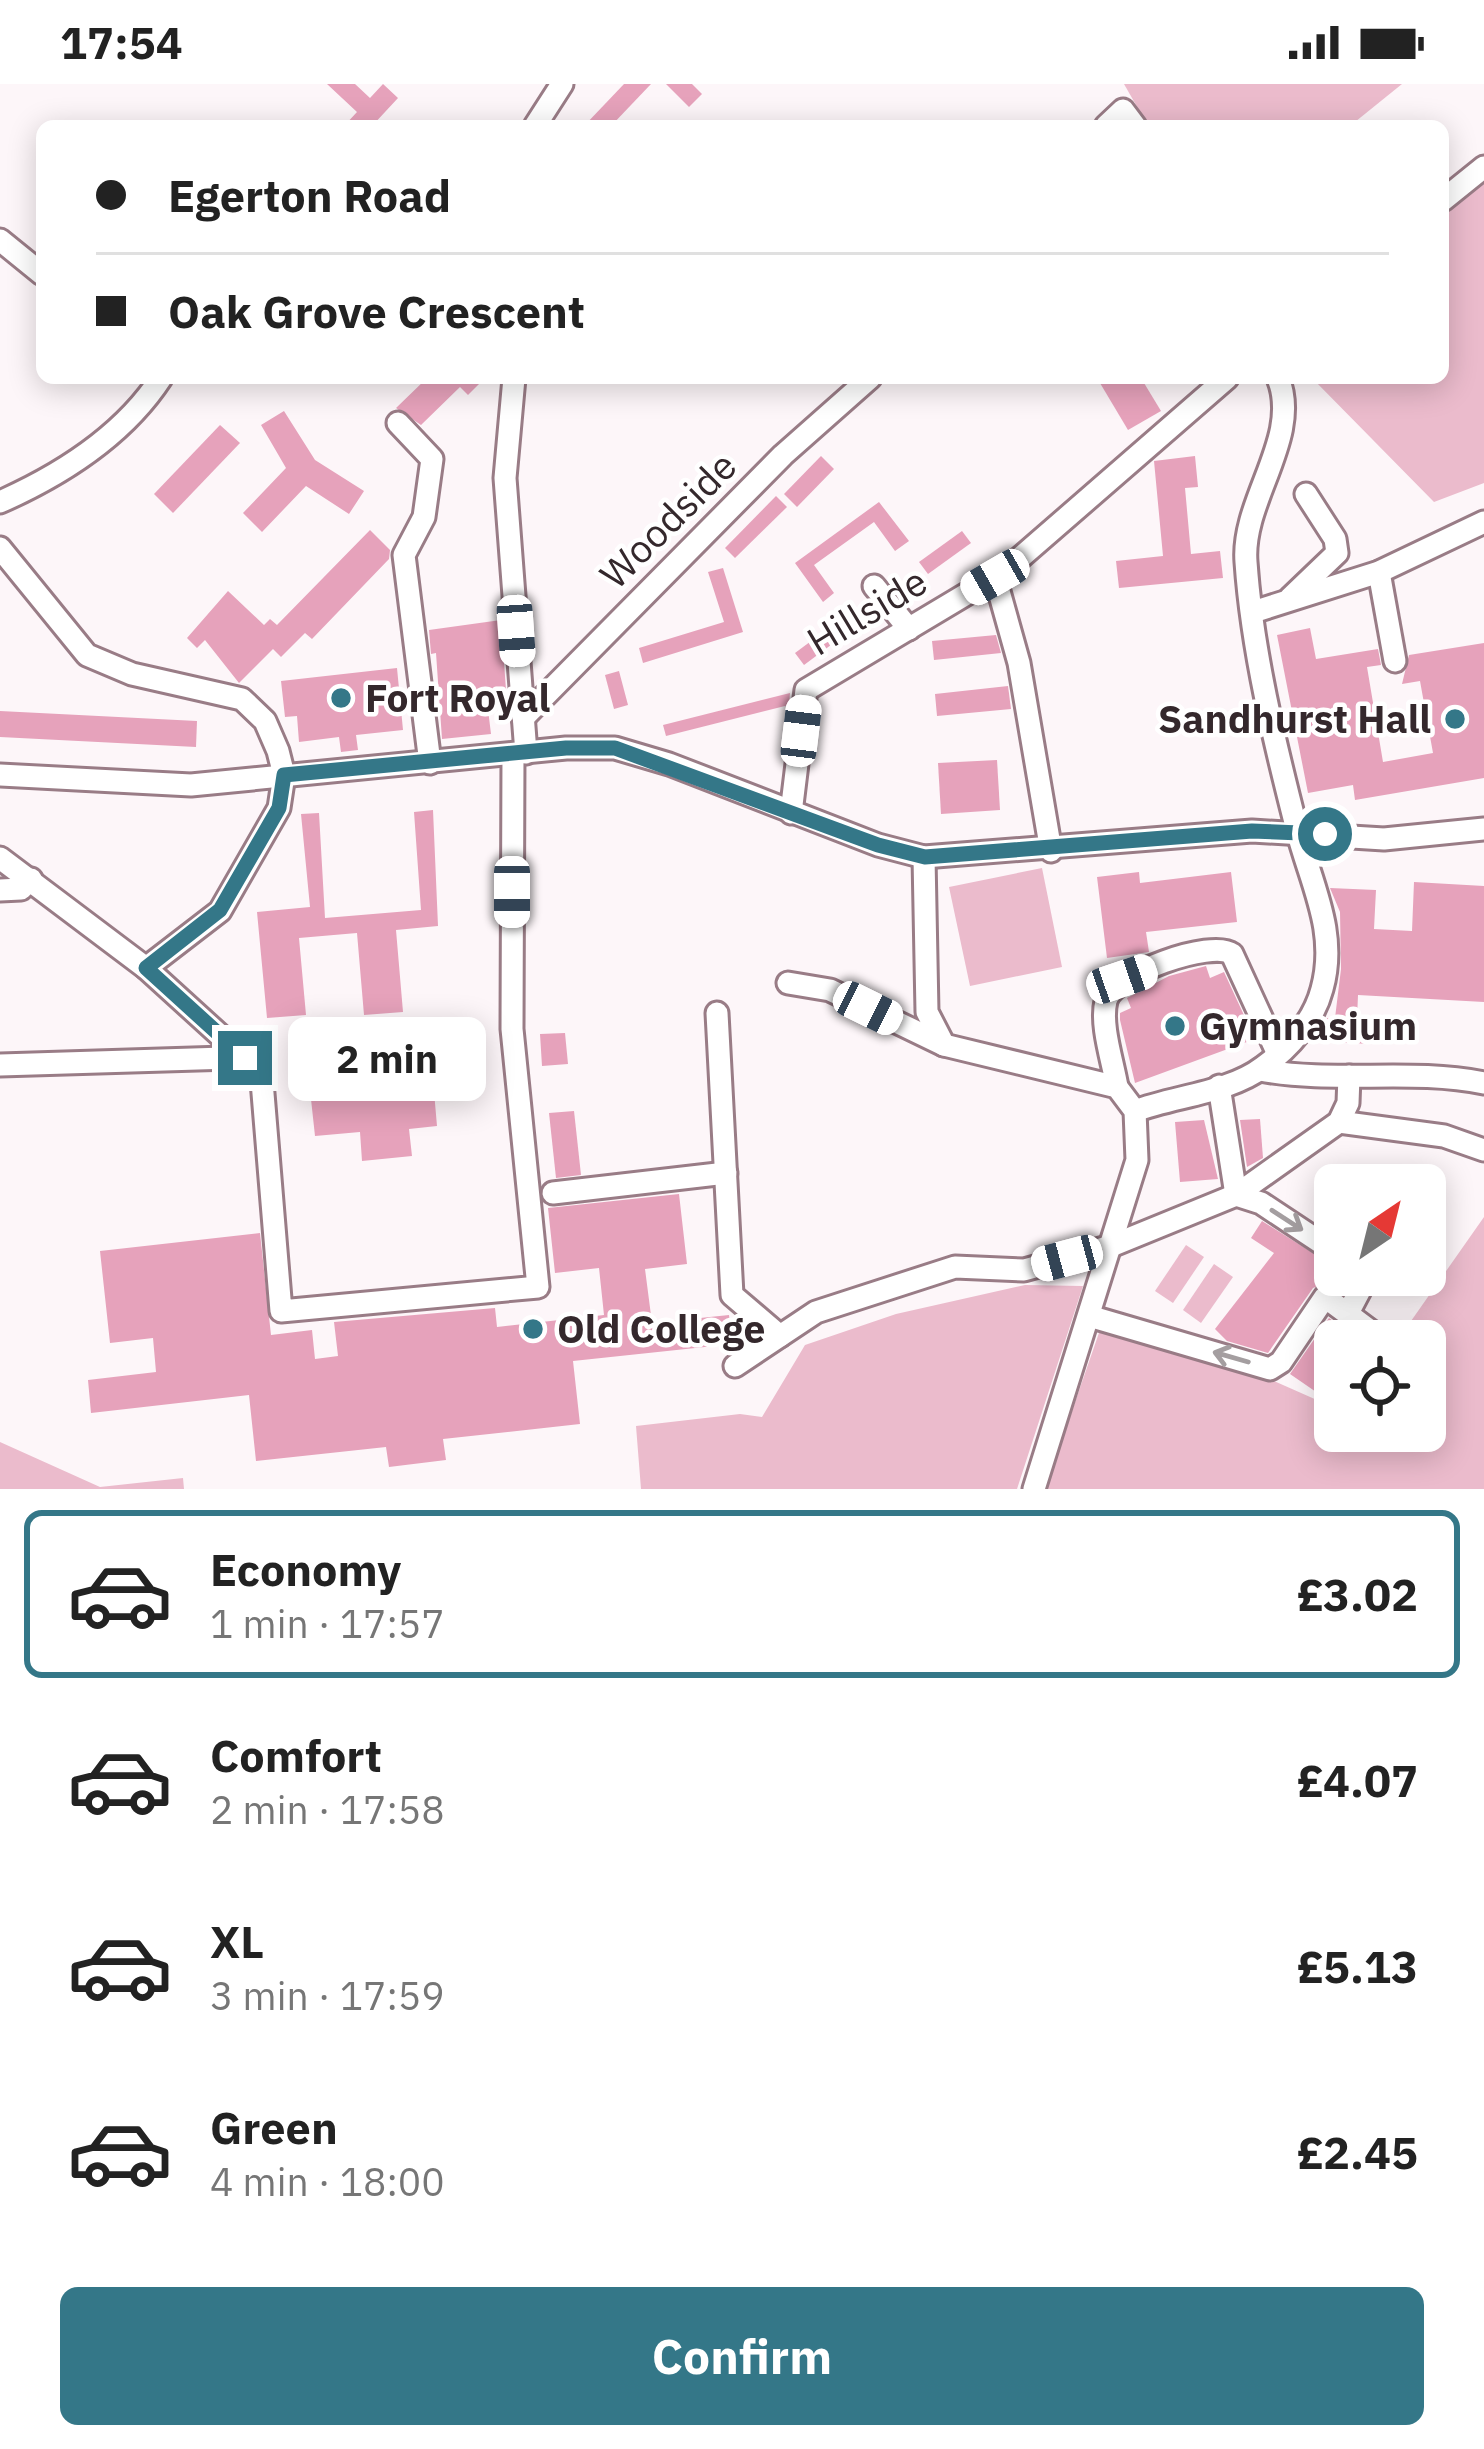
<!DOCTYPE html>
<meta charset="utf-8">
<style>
:root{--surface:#fff;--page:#f2f2f2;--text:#222;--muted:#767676;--line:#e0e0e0;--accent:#347788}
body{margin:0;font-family:"IBM Plex Sans",sans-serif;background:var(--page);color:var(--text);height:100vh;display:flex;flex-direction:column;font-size:45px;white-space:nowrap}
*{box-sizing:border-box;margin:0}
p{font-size:39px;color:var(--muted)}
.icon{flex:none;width:66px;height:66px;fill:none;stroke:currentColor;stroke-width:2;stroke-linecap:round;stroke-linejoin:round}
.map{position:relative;height:1405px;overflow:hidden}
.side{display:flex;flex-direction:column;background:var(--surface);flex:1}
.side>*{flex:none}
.hud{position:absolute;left:36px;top:36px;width:1413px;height:264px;border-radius:18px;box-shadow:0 6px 30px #0003;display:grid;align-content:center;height:264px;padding:0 60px;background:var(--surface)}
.needle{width:78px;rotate:35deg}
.fabs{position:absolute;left:1314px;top:1080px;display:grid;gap:24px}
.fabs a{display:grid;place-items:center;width:132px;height:132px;border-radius:18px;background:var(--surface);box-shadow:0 6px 30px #0003;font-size:60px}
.end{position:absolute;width:54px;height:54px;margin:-27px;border:15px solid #347788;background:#fff;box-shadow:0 0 0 6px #fff}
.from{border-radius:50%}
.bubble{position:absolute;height:84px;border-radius:18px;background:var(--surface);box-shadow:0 6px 30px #0003;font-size:39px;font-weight:800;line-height:84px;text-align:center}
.car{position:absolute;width:36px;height:72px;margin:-36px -18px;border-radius:15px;box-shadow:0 0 9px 3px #0007;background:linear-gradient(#fff 24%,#345 0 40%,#fff 0 76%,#345 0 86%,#fff 0)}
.hud b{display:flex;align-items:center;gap:42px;height:114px;font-size:45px}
.hud b+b{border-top:3px solid var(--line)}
.hud i{width:30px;height:30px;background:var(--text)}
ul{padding:21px 0 0;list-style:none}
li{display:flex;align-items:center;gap:36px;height:168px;margin:0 24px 18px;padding:0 36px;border:6px solid transparent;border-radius:18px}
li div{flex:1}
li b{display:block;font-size:45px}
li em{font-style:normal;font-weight:800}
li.selected{border-color:var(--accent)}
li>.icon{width:108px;height:108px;stroke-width:1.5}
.action{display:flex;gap:24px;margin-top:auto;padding:24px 60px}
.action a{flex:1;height:138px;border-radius:18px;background:var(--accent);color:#fff;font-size:48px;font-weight:800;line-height:138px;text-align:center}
.status{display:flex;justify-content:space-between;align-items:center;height:84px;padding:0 60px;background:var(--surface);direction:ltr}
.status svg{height:33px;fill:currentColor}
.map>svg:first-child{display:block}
.green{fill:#ebbbcc}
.building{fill:#e6a2bb}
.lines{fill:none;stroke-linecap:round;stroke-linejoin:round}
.minor-casing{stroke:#997c86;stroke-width:27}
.minor{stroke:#fff;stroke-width:21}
.oneway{stroke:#a49ea0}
.route{stroke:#347788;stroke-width:15}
.poi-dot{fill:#347788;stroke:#fff;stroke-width:4.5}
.labels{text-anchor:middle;stroke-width:9;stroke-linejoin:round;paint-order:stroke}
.street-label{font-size:39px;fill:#34282c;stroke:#fff}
.poi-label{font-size:39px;font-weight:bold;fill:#34282c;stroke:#fff;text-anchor:start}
</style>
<div class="status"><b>17:54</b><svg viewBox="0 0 49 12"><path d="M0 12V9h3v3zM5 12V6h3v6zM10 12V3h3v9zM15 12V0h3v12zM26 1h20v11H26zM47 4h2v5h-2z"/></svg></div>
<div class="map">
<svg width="1484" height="1405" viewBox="0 0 1484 1405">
<rect width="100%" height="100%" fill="#fdf6f9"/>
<g class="green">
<polygon points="1124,0 1402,0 1350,42 1148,42"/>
<polygon points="1484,92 1484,399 1434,418 1312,294 1443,294 1443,125"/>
<polygon points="1042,784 1062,883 970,902 949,803"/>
<polygon points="1484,1133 1484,1405 1045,1405 1101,1243 1256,1289 1335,1324 1335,1347 1425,1347 1425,1257 1397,1257"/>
<polygon points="1186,1161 1204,1173 1173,1219 1155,1207"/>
<polygon points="1214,1180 1233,1193 1201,1239 1183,1226"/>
<polygon points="1025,1201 1083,1202 1017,1405 641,1405 636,1342 740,1330 762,1333 805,1261 896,1230"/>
<polygon points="0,1358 100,1403 183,1394 184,1405 0,1405"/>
</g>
<g class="building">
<polygon points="327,0 355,0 370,14 383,0 398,14 372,42 344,42 357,28"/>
<polygon points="624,0 651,0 611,42 584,42"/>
<polygon points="666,0 692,0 702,10 689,23"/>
<polygon points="427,294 485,294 468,311 460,303 421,341 396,324"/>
<polygon points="1097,294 1141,294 1161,327 1128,346"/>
<polygon points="284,327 315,376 364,407 349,430 306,402 262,448 243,429 286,384 261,341"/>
<polygon points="220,341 240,359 173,429 154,410"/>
<polygon points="821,372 834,385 797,423 784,410"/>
<polygon points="1195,372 1198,403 1185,404 1191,470 1220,467 1223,494 1119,504 1116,477 1163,472 1154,377"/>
<polygon points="776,412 787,423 735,474 725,464"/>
<polygon points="879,418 909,457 895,467 874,438 814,481 834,509 823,518 795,479"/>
<polygon points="370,446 390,466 389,475 312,555 305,549 281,573 273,565 239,599 205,556 197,564 187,554 228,507 264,541 270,535 277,541"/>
<polygon points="962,447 971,459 928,490 919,478"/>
<polygon points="723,484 743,548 643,579 639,564 724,538 708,488"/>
<polygon points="501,536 506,606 486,609 491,650 442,655 436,569 431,570 429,546"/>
<polygon points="838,537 847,549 804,581 795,569"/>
<polygon points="1310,544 1316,575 1378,565 1381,581 1367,583 1383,678 1433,669 1420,597 1402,600 1409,571 1484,559 1484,694 1355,716 1353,701 1308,709 1277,551"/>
<polygon points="996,551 1001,569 934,576 932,557"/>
<polygon points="397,584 403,646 356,651 358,666 341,668 339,653 299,658 297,632 285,633 281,597"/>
<polygon points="619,587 628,621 614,625 605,591"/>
<polygon points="1008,602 1011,625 937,632 935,610"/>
<polygon points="790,609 789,621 666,652 663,641"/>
<polygon points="0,627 197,637 196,663 0,653"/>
<polygon points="997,676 1000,726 941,730 938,679"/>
<polygon points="433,726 438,842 396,846 403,928 364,931 357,849 299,854 306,931 267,934 257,828 310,823 301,730 319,729 325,834 421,826 414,728"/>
<polygon points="1139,788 1140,799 1231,788 1237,838 1146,848 1149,868 1107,874 1097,793"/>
<polygon points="1414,798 1484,802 1484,918 1358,911 1357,935 1370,936 1369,960 1319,957 1327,934 1335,934 1341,885 1340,828 1330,804 1376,806 1374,845 1412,847"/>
<polygon points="1206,882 1210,894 1224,888 1255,955 1135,999 1120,936 1120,929 1131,924 1127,914 1169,892"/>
<polygon points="565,949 568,980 542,982 540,950"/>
<polygon points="401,985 402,999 433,996 437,1042 409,1045 412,1072 362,1077 360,1048 315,1052 310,1006 359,1001 358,989"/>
<polygon points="574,1027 581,1091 556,1094 549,1029"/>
<polygon points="1260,1035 1263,1074 1247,1083 1240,1036"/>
<polygon points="1204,1036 1218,1095 1180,1098 1175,1038"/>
<polygon points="679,1110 687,1180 645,1185 652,1239 729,1231 733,1260 573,1277 580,1340 443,1355 446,1376 389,1383 386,1363 256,1377 249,1311 91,1329 88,1296 156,1288 153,1254 110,1259 100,1167 260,1149 271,1251 312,1246 315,1275 338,1272 334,1238 495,1224 497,1243 604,1231 599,1184 555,1189 548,1124"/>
<polygon points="1262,1137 1335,1183 1335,1191 1351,1191 1342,1207 1328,1198 1313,1204 1268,1269 1227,1257 1215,1245 1274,1169 1251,1154"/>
<polygon points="1329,1234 1359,1257 1335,1257 1335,1321 1290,1290"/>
</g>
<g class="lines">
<defs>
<g id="minor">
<polyline points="535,42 562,0"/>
<polyline points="1106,42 1123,26 1135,42"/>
<polyline points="1443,116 1484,83"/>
<polyline points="0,156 42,190"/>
<polyline points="514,294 505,394 526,669"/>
<polyline points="398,339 432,375 424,433 404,471 430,679"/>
<path d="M0 418C63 390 123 352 161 294"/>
<polyline points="0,464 87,571 132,590 242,615 265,637 278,667 284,691 279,724 220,827 146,884"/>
<polyline points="1379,488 1395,577"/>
<polyline points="995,493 1019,579 1051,767"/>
<polyline points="874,502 909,545"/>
<polyline points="1290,514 1337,469 1335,455 1306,410"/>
<polyline points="1253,528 1379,488 1484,438"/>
<polyline points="523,634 783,371 870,294"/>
<polyline points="0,691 191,701 566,664 615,664 669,680 878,761 924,773 1252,747 1384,755 1484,745"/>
<polyline points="791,729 806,606 1005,487 1227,294"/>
<polyline points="924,773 927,928 944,961 1117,1003 1135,1027 1137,1076 1034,1405"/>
<polyline points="0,774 146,884 245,974"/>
<polyline points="0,806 21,805 31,795"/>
<polyline points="788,899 830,906 944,961"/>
<polyline points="717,929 732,1211 780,1252"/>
<polyline points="0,981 260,973 281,1227 538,1203 512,945 513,670"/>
<path d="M1260 986C1334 1000 1411 984 1484 999"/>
<polyline points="1219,1002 1236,1111 1261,1119 1335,1168"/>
<path d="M1117 1003C1113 978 1100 941 1106 917 1113 890 1212 855 1232 870L1278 970"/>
<path d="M1135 1027C1174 1012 1229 1009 1263 983 1290 964 1314 936 1322 905 1338 848 1311 800 1297 746 1275 660 1252 566 1246 478 1241 416 1302 354 1278 294"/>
<polyline points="1339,1038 1444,1052 1484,1066"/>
<polyline points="553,1109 726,1089"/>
<polyline points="1348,1229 1368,1191"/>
<polyline points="1089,1232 1270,1285 1281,1278 1325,1213 1384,1257"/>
<polyline points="735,1282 816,1228 955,1183 1024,1186 1111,1162 1236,1111 1339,1038 1348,1019 1349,992"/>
</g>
</defs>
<use href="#minor" class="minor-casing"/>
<use href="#minor" class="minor"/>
</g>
<defs><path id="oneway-shaft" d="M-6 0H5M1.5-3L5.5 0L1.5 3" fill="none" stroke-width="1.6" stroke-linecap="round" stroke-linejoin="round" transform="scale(3)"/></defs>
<g class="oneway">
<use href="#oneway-shaft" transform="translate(1287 1136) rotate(33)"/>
<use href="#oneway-shaft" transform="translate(1231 1273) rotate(-164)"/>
</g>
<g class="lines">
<polyline class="route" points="245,974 146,884 220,826 279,724 284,691 566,664 615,664 878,761 925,773 1252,747 1325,750"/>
</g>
<g class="poi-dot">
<circle cx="341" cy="614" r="12"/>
<circle cx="1455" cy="635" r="12"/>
<circle cx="1175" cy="942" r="12"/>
<circle cx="533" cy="1245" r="12"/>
</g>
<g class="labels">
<g class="street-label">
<text transform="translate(668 436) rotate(-45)" y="14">Woodside</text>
<text transform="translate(867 527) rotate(-31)" y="14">Hillside</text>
</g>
<g class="poi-label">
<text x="365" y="628">Fort Royal</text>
<text x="1431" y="649" text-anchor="end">Sandhurst Hall</text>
<text x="1199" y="956">Gymnasium</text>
<text x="557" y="1259">Old College</text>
</g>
</g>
</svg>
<div class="fabs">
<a><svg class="needle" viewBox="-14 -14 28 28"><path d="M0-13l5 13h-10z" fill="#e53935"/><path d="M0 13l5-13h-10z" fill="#767676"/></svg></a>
<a><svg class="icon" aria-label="locate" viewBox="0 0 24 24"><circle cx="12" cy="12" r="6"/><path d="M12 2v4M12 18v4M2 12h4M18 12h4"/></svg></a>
</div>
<i class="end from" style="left:1325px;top:750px"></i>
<i class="end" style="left:245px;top:974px"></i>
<div class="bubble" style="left:288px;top:933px;width:198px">2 min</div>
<i class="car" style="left:995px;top:493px;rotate:240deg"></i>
<i class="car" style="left:516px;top:547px;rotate:176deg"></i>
<i class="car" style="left:801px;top:647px;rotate:7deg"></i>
<i class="car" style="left:512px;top:808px;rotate:180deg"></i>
<i class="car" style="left:1122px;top:895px;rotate:71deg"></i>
<i class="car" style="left:868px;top:924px;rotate:116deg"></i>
<i class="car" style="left:1067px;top:1174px;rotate:255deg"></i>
<div class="hud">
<b><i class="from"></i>Egerton Road</b>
<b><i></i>Oak Grove Crescent</b>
</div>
</div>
<section class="side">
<ul>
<li class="selected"><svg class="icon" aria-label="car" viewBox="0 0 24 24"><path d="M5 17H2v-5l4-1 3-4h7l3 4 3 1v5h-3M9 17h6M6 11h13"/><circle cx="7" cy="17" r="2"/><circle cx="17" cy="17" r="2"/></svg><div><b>Economy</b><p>1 min · 17:57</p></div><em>£3.02</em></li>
<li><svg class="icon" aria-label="car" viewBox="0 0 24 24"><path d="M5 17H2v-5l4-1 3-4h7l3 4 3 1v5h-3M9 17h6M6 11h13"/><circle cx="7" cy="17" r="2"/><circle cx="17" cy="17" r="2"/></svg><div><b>Comfort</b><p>2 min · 17:58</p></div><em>£4.07</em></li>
<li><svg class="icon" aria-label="car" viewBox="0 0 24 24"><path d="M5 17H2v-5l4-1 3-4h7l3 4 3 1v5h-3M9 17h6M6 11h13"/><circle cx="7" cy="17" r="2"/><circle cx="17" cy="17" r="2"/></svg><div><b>XL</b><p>3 min · 17:59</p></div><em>£5.13</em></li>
<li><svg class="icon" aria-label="car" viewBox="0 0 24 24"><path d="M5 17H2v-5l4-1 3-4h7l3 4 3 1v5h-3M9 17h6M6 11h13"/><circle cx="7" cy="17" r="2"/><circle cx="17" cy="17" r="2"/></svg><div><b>Green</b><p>4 min · 18:00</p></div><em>£2.45</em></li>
</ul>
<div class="action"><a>Confirm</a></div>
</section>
